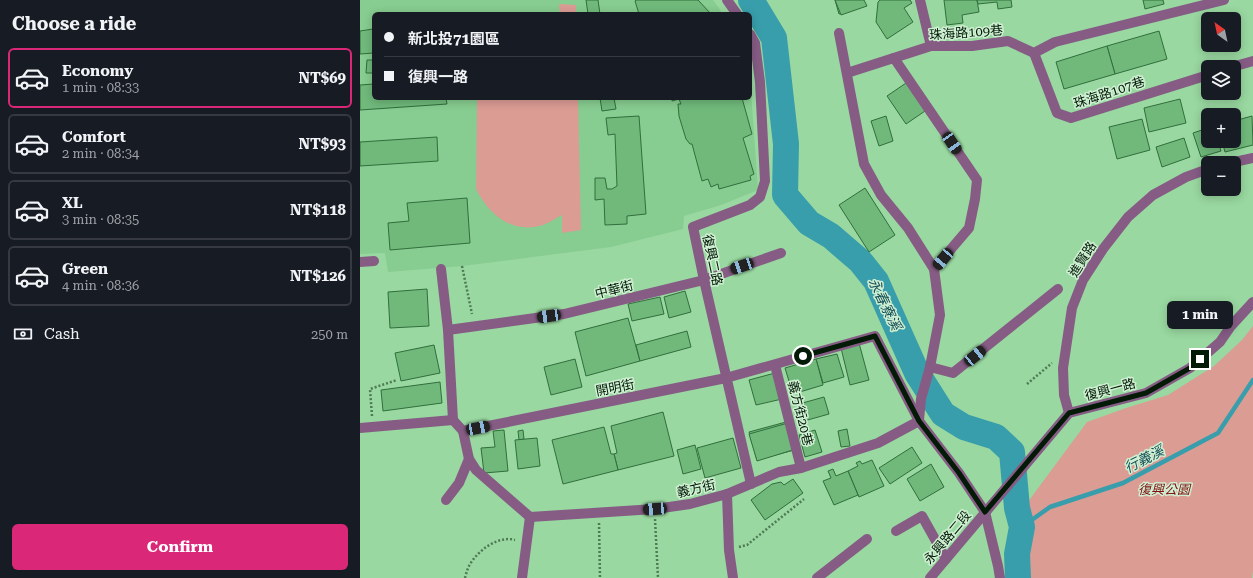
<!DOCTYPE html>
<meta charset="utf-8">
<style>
:root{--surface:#171b24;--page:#242831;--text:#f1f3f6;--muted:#9ea1a6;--line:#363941;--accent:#db2777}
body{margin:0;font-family:"Roboto Serif","Noto Sans TC",serif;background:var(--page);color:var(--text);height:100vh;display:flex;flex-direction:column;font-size:15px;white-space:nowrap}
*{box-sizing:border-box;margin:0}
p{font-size:13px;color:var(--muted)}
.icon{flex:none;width:22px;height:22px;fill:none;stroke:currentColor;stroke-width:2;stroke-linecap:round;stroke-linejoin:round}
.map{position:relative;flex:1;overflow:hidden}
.side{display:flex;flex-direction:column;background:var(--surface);width:360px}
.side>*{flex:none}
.top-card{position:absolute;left:12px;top:12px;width:380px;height:88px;border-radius:6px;box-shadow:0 2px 10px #0003;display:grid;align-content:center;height:88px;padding:0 12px;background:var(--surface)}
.needle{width:26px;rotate:327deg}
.buttons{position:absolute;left:841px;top:12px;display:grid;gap:8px}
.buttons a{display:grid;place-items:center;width:40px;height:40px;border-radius:6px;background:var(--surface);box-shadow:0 2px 10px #0003;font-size:20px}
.end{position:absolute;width:18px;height:18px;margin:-9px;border:5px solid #021a06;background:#fff;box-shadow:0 0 0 2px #fff}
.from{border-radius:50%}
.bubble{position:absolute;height:28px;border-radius:6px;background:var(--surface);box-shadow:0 2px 10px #0003;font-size:13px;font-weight:700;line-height:28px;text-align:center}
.car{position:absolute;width:12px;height:24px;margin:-12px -6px;border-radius:5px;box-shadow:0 0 3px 1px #0007;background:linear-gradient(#222 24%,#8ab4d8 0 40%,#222 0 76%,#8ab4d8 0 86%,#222 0)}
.top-card b{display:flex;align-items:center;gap:14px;height:38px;font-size:15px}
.top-card b+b{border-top:1px solid var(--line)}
.top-card i{width:10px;height:10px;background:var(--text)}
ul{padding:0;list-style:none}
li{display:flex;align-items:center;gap:12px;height:60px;margin:0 8px 6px;padding:0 4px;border:2px solid var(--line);border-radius:6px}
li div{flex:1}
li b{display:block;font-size:15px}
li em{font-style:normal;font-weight:700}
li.active{border-color:var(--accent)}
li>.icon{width:36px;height:36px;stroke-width:1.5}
h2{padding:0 12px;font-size:18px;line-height:48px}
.pay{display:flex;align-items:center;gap:10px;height:44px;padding:0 12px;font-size:15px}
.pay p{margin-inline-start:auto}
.primary-button{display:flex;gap:8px;margin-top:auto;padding:8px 12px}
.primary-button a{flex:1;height:46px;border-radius:6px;background:var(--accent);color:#fff;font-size:16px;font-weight:700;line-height:46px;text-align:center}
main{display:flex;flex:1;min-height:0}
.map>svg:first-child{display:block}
.built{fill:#87cc90}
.green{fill:#db9c94}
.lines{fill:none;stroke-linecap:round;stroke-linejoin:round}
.stream{stroke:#399eab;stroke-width:4.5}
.river{stroke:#399eab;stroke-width:26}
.building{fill:#70b97b;stroke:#316e3c}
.path{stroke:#4e7a54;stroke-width:2.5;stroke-dasharray:2 2;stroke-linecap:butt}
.minor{stroke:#865c85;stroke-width:10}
.route{stroke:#021a06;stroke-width:5}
.labels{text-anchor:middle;stroke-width:3;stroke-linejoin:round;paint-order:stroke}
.street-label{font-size:13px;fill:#021a06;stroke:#d0f0d3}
.park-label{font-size:13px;font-style:italic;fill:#811010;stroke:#d0f0d3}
.water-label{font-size:14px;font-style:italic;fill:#154e56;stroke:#d0f0d3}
</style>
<main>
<section class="side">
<h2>Choose a ride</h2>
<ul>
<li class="active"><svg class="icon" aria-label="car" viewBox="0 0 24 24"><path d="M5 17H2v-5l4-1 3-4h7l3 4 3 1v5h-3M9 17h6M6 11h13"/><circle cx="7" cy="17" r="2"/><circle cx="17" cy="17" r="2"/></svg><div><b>Economy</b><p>1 min · 08:33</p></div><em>NT$69</em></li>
<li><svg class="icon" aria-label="car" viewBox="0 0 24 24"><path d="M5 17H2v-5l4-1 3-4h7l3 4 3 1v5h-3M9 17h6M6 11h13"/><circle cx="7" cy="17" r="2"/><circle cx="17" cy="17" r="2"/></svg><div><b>Comfort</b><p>2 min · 08:34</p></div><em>NT$93</em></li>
<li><svg class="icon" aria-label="car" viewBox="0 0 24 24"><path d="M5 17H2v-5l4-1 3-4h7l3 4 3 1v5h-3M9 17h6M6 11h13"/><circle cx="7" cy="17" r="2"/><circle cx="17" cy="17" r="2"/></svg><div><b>XL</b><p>3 min · 08:35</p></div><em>NT$118</em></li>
<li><svg class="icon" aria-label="car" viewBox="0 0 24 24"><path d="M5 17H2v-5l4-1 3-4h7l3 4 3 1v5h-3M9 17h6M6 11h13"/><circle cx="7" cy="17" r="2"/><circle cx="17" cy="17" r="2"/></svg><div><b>Green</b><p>4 min · 08:36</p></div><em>NT$126</em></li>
</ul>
<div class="pay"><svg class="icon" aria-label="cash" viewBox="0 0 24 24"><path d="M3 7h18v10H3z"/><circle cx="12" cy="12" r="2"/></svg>Cash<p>250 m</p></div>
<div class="primary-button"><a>Confirm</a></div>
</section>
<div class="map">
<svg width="893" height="578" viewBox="0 0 893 578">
<rect width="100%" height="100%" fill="#99d8a0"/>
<polygon class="built" points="0,0 353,0 363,14 14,14 14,98 390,98 390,77 398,190 361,205 324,216 323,229 251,247 102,266 28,272 25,253 0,254"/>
<g class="green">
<polygon points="199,4 216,5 216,14 200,14"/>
<path d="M117 98H218L221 230 202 233V215C196 218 189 223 183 225 152 234 130 216 116 189Z"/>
<polygon points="893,326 893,571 892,578 667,578 659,514 727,422 766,408 808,395 854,366 882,340"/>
</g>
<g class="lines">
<polyline class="stream" points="662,527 690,507 763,483 858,433 893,380"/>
<polyline class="river" points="391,0 414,38 426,144 425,195 449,223 471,236 500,261 516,281 557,373 583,414 604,427 636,437 652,452 657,508 662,527 657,554 658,578"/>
</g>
<g class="building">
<polygon points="226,0 238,0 240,14 228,14"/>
<polygon points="276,0 338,0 351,14 279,14 275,1"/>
<polygon points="475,0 500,0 502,6 479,14"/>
<polygon points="475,0 504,0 507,6 481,15"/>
<polygon points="520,0 550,0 552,3 544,8 553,22 527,39 516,22 518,2"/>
<polygon points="584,0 617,0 619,12 602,15 603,23 587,25"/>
<polygon points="617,0 651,0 652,7 638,9 637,2 618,4"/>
<polygon points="783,0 803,0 804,4 785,9"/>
<polygon points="14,21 14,53 0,54 0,31 13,29"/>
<polygon points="799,31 807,59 755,74 747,46"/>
<polygon points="747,46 755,74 704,89 696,62"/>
<polygon points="7,60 14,60 14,73 6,73"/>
<polygon points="549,81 568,109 546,124 527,96"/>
<polygon points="14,84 14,98 86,98 87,104 0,110 0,85"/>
<polygon points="240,98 254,98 256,109 242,111"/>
<polygon points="312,98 382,98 392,134 383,138 394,174 390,176 391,180 359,189 358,184 351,187 348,179 342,181 332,144 330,144 326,139 322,126 319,116 318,104 321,104 319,99 312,101"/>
<polygon points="820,99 826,123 789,132 784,108"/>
<polygon points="279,116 286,214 267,216 267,224 245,225 244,199 235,200 235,178 245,178 247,189 252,189 257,186 255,134 248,135 246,118"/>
<polygon points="526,116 533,141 519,146 511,121"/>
<polygon points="892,116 893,145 865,152 862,141 874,141 874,121"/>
<polygon points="782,119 790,150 757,159 749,127"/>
<polygon points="848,128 848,141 858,141 861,151 841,157 833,133"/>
<polygon points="77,137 78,161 0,166 0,142"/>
<polygon points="824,138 830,157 802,167 796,147"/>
<polygon points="505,188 535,235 509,252 479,205"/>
<polygon points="107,198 110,243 30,250 28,223 49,221 47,203"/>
<polygon points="67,289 69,326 30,328 28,292"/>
<polygon points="325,291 331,312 309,318 304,297"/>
<polygon points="300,297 304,314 272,321 268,304"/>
<polygon points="268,318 280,361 226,376 215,332"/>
<polygon points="327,331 331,347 280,361 276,345"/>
<polygon points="499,343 509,380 490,385 481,348"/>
<polygon points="74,345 80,373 41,381 35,353"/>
<polygon points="477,354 484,377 463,383 456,359"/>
<polygon points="215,359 222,387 191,395 184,367"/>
<polygon points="456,359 463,385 433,394 425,368"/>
<polygon points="415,373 422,399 396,405 389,380"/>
<polygon points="80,382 82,403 23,411 21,390"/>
<polygon points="464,397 469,414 444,421 439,404"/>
<polygon points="303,412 314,456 258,470 254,454 257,453 251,426"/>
<polygon points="426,422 434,450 397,460 389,432"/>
<polygon points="428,423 436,449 397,461 389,434"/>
<polygon points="244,427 251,454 254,454 258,470 203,484 192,440"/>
<polygon points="487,429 490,446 481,447 478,431"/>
<polygon points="144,430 148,471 124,473 121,448 135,447 133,431"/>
<polygon points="163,430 164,439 159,440 158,431"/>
<polygon points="455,430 462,452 445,457 439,435"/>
<polygon points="177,438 180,466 158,469 155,440"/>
<polygon points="373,438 381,468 345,478 337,448"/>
<polygon points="335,445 341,469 323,474 317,450"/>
<polygon points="552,447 562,463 530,484 519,468"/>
<polygon points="512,460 524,486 499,497 488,471 498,466 496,463 500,461 502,464"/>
<polygon points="571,464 584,487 560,501 547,479"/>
<polygon points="473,469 476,476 488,471 498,495 474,505 463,481 471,478 468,471"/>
<polygon points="433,479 443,493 405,520 391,500 412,484 421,482 424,485"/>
</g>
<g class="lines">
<g class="path">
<polyline points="102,266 112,314"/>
<polyline points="667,384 692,363"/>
<polyline points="12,416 10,389 37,380"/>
<polyline points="295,519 298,578"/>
<polyline points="239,523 240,578"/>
<polyline points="379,547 387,545 444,499"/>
<path d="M105 578C106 574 107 570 109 566 117 551 138 535 155 540"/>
</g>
<g class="minor">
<polyline points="367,0 377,14"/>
<polyline points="560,0 571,46"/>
<polyline points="479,33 504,164 521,195 548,228 574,269 580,315 570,367 561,399 559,420"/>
<polyline points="390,34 395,43 400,82 405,181 400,197 390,205 333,227 344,280 391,484"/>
<polyline points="674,53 697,113 711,118 848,75"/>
<polyline points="534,58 617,180 615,199 609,228 574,269"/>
<polyline points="872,67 893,61"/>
<polyline points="487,73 571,46 612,46 648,41 674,53 695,42 864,0"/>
<polyline points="870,163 893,158"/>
<polyline points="0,262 14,261"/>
<polyline points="81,269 88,330 93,420"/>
<polyline points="88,330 204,314 344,280 421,253"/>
<polyline points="415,365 441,468"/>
<polyline points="570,367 593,373 698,289"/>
<polyline points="709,413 704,395 703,368 712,308 723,280 743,249 768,217 793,195 826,177 848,169"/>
<polyline points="0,428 93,420 103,431 366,378 515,336 559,421 599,473 625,512 638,566 640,578"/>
<polyline points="103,431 109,459 116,470 170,517 295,509 330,504 367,494 419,472 441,468 518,443 559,421"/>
<polyline points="367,494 369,550 373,578"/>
<polyline points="86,500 99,483 109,459"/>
<polyline points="536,531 562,516 586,559"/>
<polyline points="162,578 170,517"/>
<polyline points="457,578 507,539"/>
<polyline points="570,578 709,413 786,393 830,368 860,342 871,326 893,302"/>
</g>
</g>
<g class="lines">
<polyline class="route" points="443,356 515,336 559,421 599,473 625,512 709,413 786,393 830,368 840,359"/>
</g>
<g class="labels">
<g class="street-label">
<text transform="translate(606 32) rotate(-4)" y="5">珠海路109巷</text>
<text transform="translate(749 92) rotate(-18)" y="5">珠海路107巷</text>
<text transform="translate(722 259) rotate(-58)" y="5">進賢路</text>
<text transform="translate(353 260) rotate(78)" y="5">復興二路</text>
<text transform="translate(254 289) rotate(-14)" y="5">中華街</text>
<text transform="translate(255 387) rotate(-11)" y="5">開明街</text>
<text transform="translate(750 389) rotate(-15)" y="5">復興一路</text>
<text transform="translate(441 413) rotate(76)" y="5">義方街20巷</text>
<text transform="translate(336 488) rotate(-13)" y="5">義方街</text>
<text transform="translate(587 537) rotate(-50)" y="5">永興路二段</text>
</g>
<g class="park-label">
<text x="804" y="494">復興公園</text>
</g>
<g class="water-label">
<text transform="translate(525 304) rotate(64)" y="5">永春寮溪</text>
<text transform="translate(784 459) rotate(-27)" y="5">行義溪</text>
</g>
</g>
</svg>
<div class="buttons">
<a><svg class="needle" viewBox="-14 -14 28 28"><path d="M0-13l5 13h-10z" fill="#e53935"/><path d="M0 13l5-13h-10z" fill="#9ea1a6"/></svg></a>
<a><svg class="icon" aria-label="layers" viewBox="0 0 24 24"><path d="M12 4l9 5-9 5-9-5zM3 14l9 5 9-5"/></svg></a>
<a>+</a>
<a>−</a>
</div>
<i class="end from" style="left:443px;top:356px"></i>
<i class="end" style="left:840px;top:359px"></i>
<div class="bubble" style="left:807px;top:301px;width:66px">1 min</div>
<i class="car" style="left:592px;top:143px;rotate:146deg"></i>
<i class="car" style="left:583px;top:259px;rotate:220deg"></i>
<i class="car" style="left:382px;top:266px;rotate:251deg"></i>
<i class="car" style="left:189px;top:316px;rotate:262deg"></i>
<i class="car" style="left:615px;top:356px;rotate:51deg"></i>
<i class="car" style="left:118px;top:428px;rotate:79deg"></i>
<i class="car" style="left:295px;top:509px;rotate:266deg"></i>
<div class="top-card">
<b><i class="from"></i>新北投71園區</b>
<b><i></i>復興一路</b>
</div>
</div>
</main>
